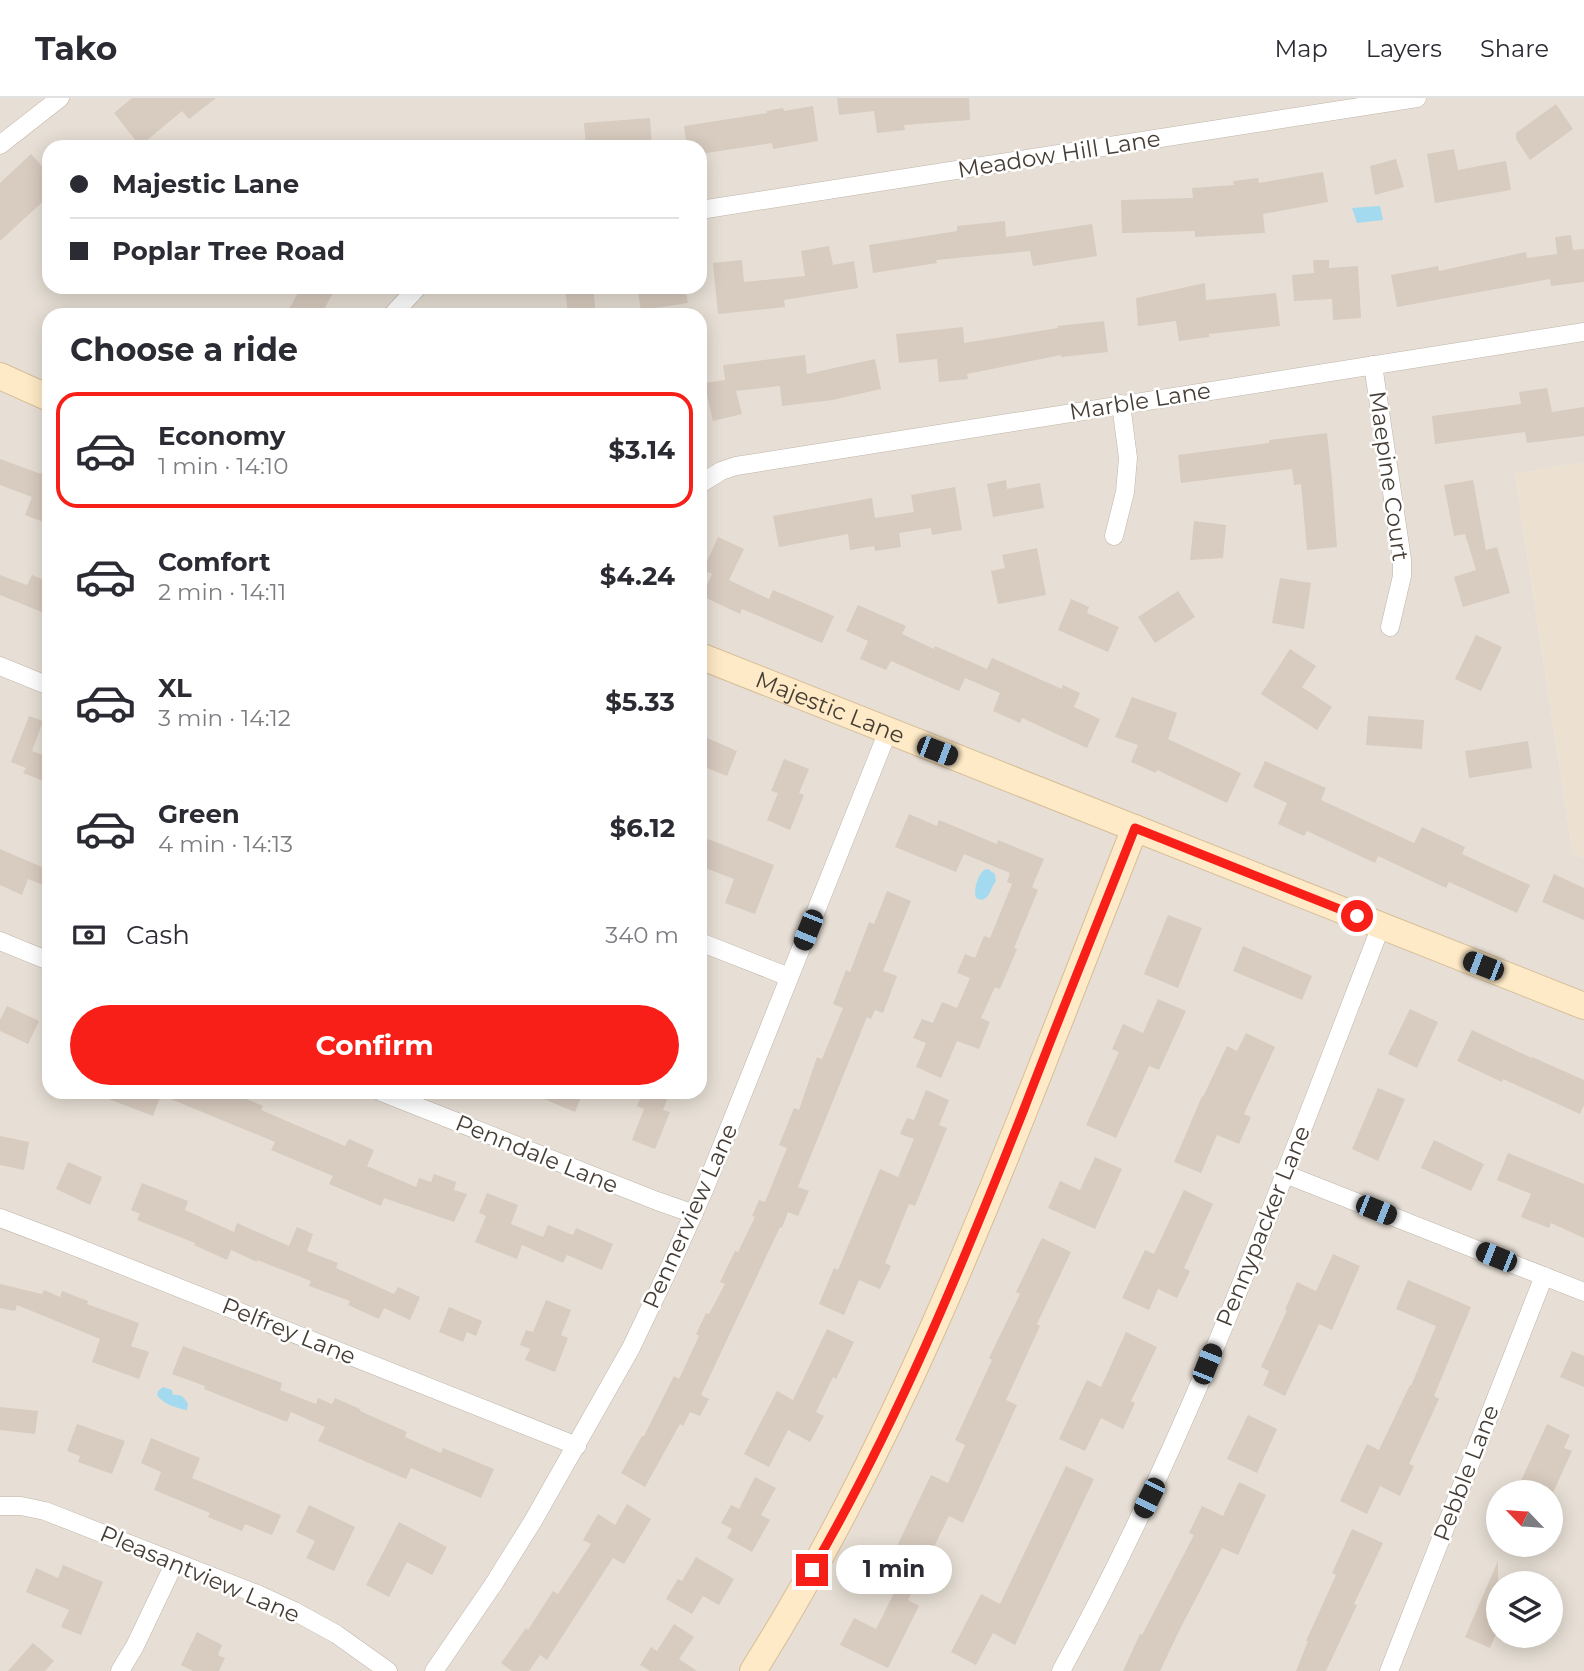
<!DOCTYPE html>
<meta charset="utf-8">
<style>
:root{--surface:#fff;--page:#f7f7f7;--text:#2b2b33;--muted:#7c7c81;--line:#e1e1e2;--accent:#f81f19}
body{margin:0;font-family:Montserrat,sans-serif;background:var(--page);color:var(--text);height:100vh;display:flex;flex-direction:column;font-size:26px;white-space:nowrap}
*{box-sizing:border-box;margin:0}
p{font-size:23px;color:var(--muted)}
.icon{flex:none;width:38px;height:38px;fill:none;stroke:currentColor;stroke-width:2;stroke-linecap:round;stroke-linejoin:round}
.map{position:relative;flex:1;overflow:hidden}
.drawer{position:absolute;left:42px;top:210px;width:665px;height:791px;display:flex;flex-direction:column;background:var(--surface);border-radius:21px;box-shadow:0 4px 18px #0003}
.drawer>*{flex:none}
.top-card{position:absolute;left:42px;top:42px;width:665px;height:154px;border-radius:21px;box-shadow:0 4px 18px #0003;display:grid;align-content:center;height:154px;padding:0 28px;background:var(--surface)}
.needle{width:46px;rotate:295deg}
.buttons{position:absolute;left:1486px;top:1382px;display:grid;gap:14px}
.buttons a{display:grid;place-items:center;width:77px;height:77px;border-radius:50%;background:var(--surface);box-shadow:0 4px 18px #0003;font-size:35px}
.end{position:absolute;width:32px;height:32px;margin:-16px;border:9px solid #f81f19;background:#fff;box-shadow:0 0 0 4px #fff}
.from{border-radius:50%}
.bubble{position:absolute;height:49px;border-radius:24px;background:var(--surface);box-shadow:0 4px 18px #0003;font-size:23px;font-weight:700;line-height:49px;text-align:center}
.car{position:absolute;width:21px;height:42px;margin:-21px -10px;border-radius:9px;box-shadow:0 0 5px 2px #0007;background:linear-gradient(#222 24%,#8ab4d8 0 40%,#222 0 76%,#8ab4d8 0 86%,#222 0)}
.top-card b{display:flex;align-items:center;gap:24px;height:66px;font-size:26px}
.top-card b+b{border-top:2px solid var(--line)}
.top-card i{width:18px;height:18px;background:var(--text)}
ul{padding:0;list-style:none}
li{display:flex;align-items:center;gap:21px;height:116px;margin:0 14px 10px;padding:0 14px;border:4px solid transparent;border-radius:21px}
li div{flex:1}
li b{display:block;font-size:26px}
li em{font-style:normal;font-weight:700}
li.on{border-color:var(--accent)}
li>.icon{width:63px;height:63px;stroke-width:1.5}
h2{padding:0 28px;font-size:32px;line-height:84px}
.pay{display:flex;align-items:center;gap:18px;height:77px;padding:0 28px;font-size:26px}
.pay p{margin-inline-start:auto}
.primary-button{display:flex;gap:14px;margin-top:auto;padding:14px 28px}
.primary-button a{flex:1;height:80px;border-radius:42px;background:var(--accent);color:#fff;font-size:28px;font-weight:700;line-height:80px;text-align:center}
header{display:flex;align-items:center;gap:42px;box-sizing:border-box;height:98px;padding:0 35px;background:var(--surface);border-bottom:2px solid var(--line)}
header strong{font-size:33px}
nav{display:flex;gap:38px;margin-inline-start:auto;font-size:24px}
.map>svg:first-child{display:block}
.residential{fill:#e7dfd5;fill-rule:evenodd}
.education{fill:#ece1d1}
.water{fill:#a3daf0}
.building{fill:#d8cbbf}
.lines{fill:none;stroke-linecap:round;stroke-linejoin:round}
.street-casing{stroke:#bfb4a9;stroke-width:19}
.secondary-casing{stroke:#d6be99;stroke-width:28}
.street{stroke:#fff;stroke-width:18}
.secondary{stroke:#feeac6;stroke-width:26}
.route{stroke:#f81f19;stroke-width:9}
.labels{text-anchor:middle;stroke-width:5;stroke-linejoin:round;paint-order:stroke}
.street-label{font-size:23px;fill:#463e36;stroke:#fff}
</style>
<header>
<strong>Tako</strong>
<nav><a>Map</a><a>Layers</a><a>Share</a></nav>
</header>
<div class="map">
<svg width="1584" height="1573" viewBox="0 0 1584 1573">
<rect width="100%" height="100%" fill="#f3eee7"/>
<path class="residential" d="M0 0H1584V364L1515 376 1573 756 1584 760V1573H0ZM49 49H700V189H49ZM49 217H700V994H49ZM1498 1395H1550V1447H1498ZM1498 1486H1550V1538H1498Z"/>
<polygon class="education" points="1584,364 1584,760 1573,756 1515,376"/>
<g class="water">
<polygon points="1380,108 1383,122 1357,125 1352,110"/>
<path d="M988 771 995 776 996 783C990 790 991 799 982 802L976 800C973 792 978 777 984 772Z"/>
<path d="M163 1289 172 1292 173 1297C181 1296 184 1299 188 1306L187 1312C176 1310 163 1306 157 1297L158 1293Z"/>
</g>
<g class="building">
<polygon points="132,0 216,0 189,21 182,13 140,48 114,15"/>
<polygon points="837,0 969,0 970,22 904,27 905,32 877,35 874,13 839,17"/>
<polygon points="1556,6 1573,31 1530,62 1516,41 1516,35"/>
<polygon points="813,8 818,43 773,51 772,45 700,56 700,49 687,49 684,28 767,15 767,13 783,10 784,13"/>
<polygon points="650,20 652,49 586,49 584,25"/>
<polygon points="1454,51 1458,72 1506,63 1511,92 1435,105 1427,56"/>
<polygon points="31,56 49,76 49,98 0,143 0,85"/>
<polygon points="1396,61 1404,89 1375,97 1370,68"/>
<polygon points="1323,74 1328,104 1263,116 1265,135 1195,139 1195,133 1122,135 1121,102 1193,100 1192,90 1234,87 1233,83 1258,80 1259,85"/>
<polygon points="1005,123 1006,139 1092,126 1097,158 1033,168 1030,153 936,162 937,165 873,175 869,147 957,133 957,128"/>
<polygon points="1571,137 1573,152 1584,151 1584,184 1551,188 1550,181 1397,209 1391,177 1438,168 1439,173 1526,154 1527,160 1557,156 1555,139"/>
<polygon points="829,148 833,167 854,163 858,190 784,202 785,209 718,216 713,165 742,162 744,184 805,178 801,153"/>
<polygon points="1313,162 1329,162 1329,170 1358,168 1361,220 1333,222 1332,201 1294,203 1292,177 1314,175"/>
<polygon points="1205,185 1206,202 1276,195 1280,228 1209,236 1209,239 1179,243 1176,223 1138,228 1136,200"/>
<polygon points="301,189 336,189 321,217 286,217"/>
<polygon points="565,189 593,189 596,217 568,217"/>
<polygon points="637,189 685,189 688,205 641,212"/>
<polygon points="1104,223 1108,254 1061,259 1061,257 967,276 968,281 939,284 937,261 899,265 896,236 963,229 964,245 1058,230 1057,228"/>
<polygon points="805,257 807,276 875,261 881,291 832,302 782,308 780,288 736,293 742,316 713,323 704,285 725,282 723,267"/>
<polygon points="1547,290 1552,314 1584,309 1584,338 1527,345 1525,334 1435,346 1432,318 1521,306 1519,294"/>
<polygon points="1327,335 1332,382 1337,449 1307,452 1301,386 1294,387 1292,371 1181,385 1178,357 1269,345 1269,342"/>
<polygon points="48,357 49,358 49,426 25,417 32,399 0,387 0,361 41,376"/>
<polygon points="1006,382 1007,391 1040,385 1044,410 993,419 987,386"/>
<polygon points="1473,382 1486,452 1497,449 1510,495 1463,509 1454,479 1476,472 1465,436 1454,438 1444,387"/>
<polygon points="955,389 962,432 932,437 931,430 899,435 901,449 875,453 874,448 850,452 848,436 779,449 773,418 872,400 875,420 914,414 911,397"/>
<polygon points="1194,423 1226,427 1223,460 1190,462"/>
<polygon points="718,439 744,451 729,482 769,501 773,492 834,518 822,545 742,511 740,516 702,498 712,476 703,472"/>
<polygon points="1037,450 1046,497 998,506 991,473 1005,470 1002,457"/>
<polygon points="0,477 27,487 32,477 49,484 49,517 0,497"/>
<polygon points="1280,480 1311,485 1304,531 1272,525"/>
<polygon points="1178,493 1195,519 1155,545 1138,519"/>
<polygon points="1071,501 1089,509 1087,515 1119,529 1108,554 1058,532"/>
<polygon points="858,507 906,528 902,536 934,551 935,548 987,571 992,560 1062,591 1063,587 1080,595 1074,609 1100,621 1087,650 1022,620 1020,625 993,613 1000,595 965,580 959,593 891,563 886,572 860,561 868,543 846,533"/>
<polygon points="1476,537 1502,549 1481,593 1455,581"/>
<polygon points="1290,551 1316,568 1302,589 1332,609 1317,632 1261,596"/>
<polygon points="1132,599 1177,615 1168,641 1241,675 1227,705 1157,672 1156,675 1131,664 1138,647 1115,639"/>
<polygon points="29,618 43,623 32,653 49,659 49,685 23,675 26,670 11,664"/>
<polygon points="1368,618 1424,622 1422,651 1366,647"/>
<polygon points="700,637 737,653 727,678 700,667"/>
<polygon points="1528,643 1532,670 1469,680 1465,653"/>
<polygon points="784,661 809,671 799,695 804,697 790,732 767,722 778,695 771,693"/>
<polygon points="1265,663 1326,690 1321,702 1414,745 1422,729 1465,749 1462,756 1530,787 1517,815 1449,784 1446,790 1378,758 1375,765 1307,733 1304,738 1278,726 1287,705 1253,689"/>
<polygon points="909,716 937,728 939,722 997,746 998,742 1044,761 1032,789 1038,792 1014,850 1017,851 1000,891 995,889 981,920 990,924 979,951 957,943 941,980 916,969 926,945 913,940 922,921 933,925 942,904 957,910 970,880 957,875 965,856 975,860 984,838 990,840 1012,786 1007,784 1010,775 964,756 956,774 895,749"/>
<polygon points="708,741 774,767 755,816 725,805 734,781 700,768 700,763"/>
<polygon points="0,751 49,772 49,789 28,781 22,797 0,787"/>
<polygon points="1554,776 1584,790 1584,822 1542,804"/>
<polygon points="887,793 911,803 883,873 897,878 883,915 875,912 871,921 867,919 798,1089 809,1093 798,1118 788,1114 782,1130 780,1129 701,1297 709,1301 700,1318 690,1314 683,1328 680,1326 645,1389 621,1375 642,1338 644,1338 674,1278 679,1281 699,1238 696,1236 706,1215 709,1216 725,1186 720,1184 735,1153 738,1154 755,1119 752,1118 759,1102 765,1104 787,1050 779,1047 794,1010 799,1012 817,959 822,961 843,910 833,906 846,872 850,874 869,824 874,826"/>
<polygon points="1168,817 1202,830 1178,890 1144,876"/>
<polygon points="1243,848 1312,878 1302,902 1233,873"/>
<polygon points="1158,901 1186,913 1159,972 1149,968 1116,1040 1086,1027 1119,954 1112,951 1123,926 1143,935"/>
<polygon points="7,908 39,923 28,946 0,933 0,922"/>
<polygon points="1410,911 1438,924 1417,970 1388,956"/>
<polygon points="1472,932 1532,960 1532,959 1584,982 1584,1007 1580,1016 1503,981 1502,984 1457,963"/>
<polygon points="1246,935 1275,949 1244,1016 1251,1019 1239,1046 1217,1037 1201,1075 1174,1064 1202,998 1203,999 1227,948 1237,953"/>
<polygon points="1378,990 1405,1001 1378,1063 1352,1051"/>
<polygon points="926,992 949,1002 939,1027 947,1030 915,1108 909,1106 885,1165 891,1168 880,1191 859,1182 844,1217 819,1206 834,1170 838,1172 880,1071 898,1079 914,1041 900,1036 907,1020 914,1022"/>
<polygon points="93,994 213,994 226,999 228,994 230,994 263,1008 261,1012 345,1048 349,1041 374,1052 367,1068 416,1089 419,1080 431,1084 434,1076 456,1084 454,1092 467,1096 454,1124 384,1100 381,1108 329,1086 333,1078 271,1052 275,1044 161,997 153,1018 93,995"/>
<polygon points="527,994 583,994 575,1014"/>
<polygon points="643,994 670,994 663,1012 670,1014 655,1051 632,1042 644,1011 637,1008"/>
<polygon points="0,1038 29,1044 24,1072 0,1067"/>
<polygon points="1434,1042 1484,1066 1471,1093 1421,1070"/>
<polygon points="1508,1055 1584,1086 1584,1140 1551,1125 1549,1130 1521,1119 1531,1096 1497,1082"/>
<polygon points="1095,1059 1122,1071 1095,1131 1048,1110 1060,1083 1080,1092"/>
<polygon points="68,1064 102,1079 90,1107 56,1091"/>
<polygon points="142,1085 188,1103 185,1112 234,1134 237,1125 289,1148 297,1129 313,1136 307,1153 338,1165 336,1170 394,1196 398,1189 420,1199 410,1222 384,1210 379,1221 348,1207 350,1203 309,1188 311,1183 257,1162 257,1164 231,1152 227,1162 194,1147 195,1145 137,1122 140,1116 131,1112"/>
<polygon points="1184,1092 1213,1106 1184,1170 1190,1173 1177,1200 1158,1191 1149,1212 1122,1200 1145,1152 1154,1156"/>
<polygon points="487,1095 518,1107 511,1126 543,1139 548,1127 573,1137 576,1130 613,1146 602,1172 567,1157 563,1165 522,1147 517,1161 475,1144 486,1118 479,1115"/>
<polygon points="1042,1140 1071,1154 1037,1226 1040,1228 1006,1302 1017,1307 963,1425 949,1418 908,1502 919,1508 888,1570 840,1547 854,1520 876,1531 902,1479 886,1471 931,1377 948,1385 965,1347 955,1342 992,1262 989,1260 1020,1196 1016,1194"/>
<polygon points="1333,1156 1360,1168 1332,1232 1319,1226 1285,1298 1263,1287 1269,1273 1261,1269 1287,1212 1285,1212 1297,1184 1316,1193"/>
<polygon points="1408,1182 1471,1209 1434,1298 1439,1301 1409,1366 1414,1368 1400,1398 1380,1388 1367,1416 1340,1403 1367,1346 1379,1352 1410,1287 1411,1288 1436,1228 1396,1211"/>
<polygon points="0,1186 42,1196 44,1192 60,1199 62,1193 88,1203 87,1206 139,1225 131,1248 149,1254 139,1281 92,1264 100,1241 17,1207 15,1213 0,1210"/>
<polygon points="546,1202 571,1212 561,1237 568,1240 555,1274 525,1262 530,1251 520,1247 526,1232 533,1234"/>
<polygon points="449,1209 482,1223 476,1238 467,1234 463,1244 439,1234"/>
<polygon points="827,1231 854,1244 836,1281 833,1279 816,1314 824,1318 810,1344 788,1332 769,1369 744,1356 777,1293 793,1302"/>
<polygon points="1126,1234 1157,1249 1131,1303 1135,1305 1123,1331 1101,1320 1085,1353 1059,1341 1087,1282 1101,1289"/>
<polygon points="183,1248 282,1285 280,1292 316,1306 318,1300 332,1306 335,1300 360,1311 360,1313 407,1334 405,1339 441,1355 443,1350 494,1371 481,1400 411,1370 406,1381 318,1343 325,1329 291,1314 287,1324 204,1291 205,1288 172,1276"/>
<polygon points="1572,1253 1584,1258 1584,1289 1560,1279"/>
<polygon points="0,1309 38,1313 35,1336 0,1332"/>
<polygon points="1248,1317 1277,1331 1257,1375 1227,1361"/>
<polygon points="77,1326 125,1343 112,1376 78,1364 80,1358 67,1353"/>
<polygon points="1547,1326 1570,1337 1564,1350 1572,1353 1551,1399 1550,1395 1542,1395 1520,1385"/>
<polygon points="151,1340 200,1360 192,1380 281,1417 272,1437 245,1426 242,1433 208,1419 210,1415 154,1392 161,1374 141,1365"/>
<polygon points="1066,1368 1094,1381 1015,1547 993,1535 976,1567 951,1554 981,1496 1000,1506"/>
<polygon points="755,1379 776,1390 761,1417 770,1422 752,1454 727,1440 732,1431 721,1425 731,1407 739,1411"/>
<polygon points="1239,1384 1266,1397 1238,1457 1222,1450 1178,1535 1160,1573 1123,1573 1140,1536 1142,1537 1194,1437 1189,1435 1202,1408 1223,1418"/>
<polygon points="627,1406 651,1421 624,1466 613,1460 547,1562 540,1557 529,1573 512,1573 501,1565 526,1530 528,1532 553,1493 558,1496 591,1446 583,1442 598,1416 615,1427"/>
<polygon points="309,1407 355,1429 334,1473 306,1460 315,1443 296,1434"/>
<polygon points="399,1424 447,1449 432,1477 407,1464 389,1499 366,1487"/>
<polygon points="1352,1431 1383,1445 1354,1506 1357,1507 1326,1573 1296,1573 1308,1543 1306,1543 1336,1477 1332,1475"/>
<polygon points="696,1459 734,1481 719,1507 703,1498 692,1516 666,1501 678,1481 682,1483"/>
<polygon points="1498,1463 1498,1531 1490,1550 1465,1539"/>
<polygon points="63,1467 103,1484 81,1537 61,1529 69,1512 26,1494 36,1470 58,1480"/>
<polygon points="674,1526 694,1539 679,1561 697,1573 650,1573 640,1567 651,1549 657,1553"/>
<polygon points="197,1534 222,1547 218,1557 225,1560 219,1573 193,1573 181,1567"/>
<polygon points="33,1545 54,1563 45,1573 8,1573"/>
</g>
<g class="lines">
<defs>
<g id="street">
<polyline points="0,47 60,0"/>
<polyline points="700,112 1417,0"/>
<polyline points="392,217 418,189"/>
<polyline points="1373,267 1402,461 1402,478 1390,529"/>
<polyline points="700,386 721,373 736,368 1584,234"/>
<polyline points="1114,438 1125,394 1128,360 1121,306"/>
<polyline points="0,568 49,588"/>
<polyline points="0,843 49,863"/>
<polyline points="700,844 789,879"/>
<polyline points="381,994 657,1103 694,1116"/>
<polyline points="1285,1076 1584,1194"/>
<polyline points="0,1120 66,1145 577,1348"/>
<polyline points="0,1408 21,1408 45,1413 257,1496 294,1513 336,1536 388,1573"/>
<polyline points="120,1573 135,1548 175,1464"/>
<polyline points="434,1573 493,1487 533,1423 631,1250 671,1166 705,1090 888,633"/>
<path d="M1061 1573C1191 1337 1283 1079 1381 828"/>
<polyline points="1389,1573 1544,1178"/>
</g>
<g id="secondary">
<polyline points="0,278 49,300"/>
<path id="s1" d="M700 558 1584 908"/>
<path d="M753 1573C918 1311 1021 1017 1135 730"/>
</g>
</defs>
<use href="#street" class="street-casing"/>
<use href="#secondary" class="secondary-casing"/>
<use href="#street" class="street"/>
<use href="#secondary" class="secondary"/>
</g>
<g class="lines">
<path class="route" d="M812 1472C897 1326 962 1168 1024 1011 1060 917 1098 824 1135 730L1357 818"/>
</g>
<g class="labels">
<g class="street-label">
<text transform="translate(1059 56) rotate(-9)" y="8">Meadow Hill Lane</text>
<text transform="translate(1140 303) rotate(-9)" y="8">Marble Lane</text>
<text transform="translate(1389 378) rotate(82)" y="8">Maepine Court</text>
<text dy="8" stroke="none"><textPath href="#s1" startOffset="140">Majestic Lane</textPath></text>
<text transform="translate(537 1056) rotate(22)" y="8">Penndale Lane</text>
<text transform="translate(690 1118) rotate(-66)" y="8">Pennerview Lane</text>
<text transform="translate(1263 1128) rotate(-68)" y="8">Pennypacker Lane</text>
<text transform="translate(289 1233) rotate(22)" y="8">Pelfrey Lane</text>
<text transform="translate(1466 1375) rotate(-69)" y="8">Pebble Lane</text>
<text transform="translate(200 1476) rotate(23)" y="8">Pleasantview Lane</text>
</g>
</g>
</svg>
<div class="buttons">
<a><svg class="needle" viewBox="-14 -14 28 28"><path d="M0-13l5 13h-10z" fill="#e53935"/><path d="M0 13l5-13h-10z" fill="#7c7c81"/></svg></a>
<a><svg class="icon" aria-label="layers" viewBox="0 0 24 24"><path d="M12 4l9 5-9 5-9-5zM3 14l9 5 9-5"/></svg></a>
</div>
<i class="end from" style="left:1357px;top:818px"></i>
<i class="end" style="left:812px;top:1472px"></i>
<div class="bubble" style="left:836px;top:1447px;width:116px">1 min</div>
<i class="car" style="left:937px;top:653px;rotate:111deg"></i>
<i class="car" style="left:808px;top:832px;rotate:202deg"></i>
<i class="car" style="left:1483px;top:868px;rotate:291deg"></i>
<i class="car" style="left:1376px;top:1112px;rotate:112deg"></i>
<i class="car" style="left:1496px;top:1159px;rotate:292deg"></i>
<i class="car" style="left:1207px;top:1266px;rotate:22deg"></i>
<i class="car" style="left:1149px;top:1400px;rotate:206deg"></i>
<div class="top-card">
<b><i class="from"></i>Majestic Lane</b>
<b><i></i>Poplar Tree Road</b>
</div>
<section class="drawer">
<h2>Choose a ride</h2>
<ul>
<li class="on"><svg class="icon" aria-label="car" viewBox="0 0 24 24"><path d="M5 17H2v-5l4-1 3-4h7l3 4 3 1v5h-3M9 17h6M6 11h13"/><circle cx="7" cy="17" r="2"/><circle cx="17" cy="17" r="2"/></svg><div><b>Economy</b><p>1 min · 14:10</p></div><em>$3.14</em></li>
<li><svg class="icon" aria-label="car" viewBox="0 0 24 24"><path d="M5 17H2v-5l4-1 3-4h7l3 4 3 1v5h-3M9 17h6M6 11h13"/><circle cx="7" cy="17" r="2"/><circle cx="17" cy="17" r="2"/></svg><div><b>Comfort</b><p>2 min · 14:11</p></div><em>$4.24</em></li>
<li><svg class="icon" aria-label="car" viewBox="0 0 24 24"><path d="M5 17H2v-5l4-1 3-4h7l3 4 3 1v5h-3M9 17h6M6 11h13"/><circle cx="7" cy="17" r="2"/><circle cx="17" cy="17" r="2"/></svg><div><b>XL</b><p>3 min · 14:12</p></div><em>$5.33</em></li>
<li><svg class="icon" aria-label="car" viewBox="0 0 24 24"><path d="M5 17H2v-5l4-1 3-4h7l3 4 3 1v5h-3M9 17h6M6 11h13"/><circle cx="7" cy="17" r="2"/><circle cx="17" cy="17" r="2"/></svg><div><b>Green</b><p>4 min · 14:13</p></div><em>$6.12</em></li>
</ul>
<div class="pay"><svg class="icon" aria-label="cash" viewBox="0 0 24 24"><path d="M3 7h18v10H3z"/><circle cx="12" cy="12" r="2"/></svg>Cash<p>340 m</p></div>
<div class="primary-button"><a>Confirm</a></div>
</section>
</div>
